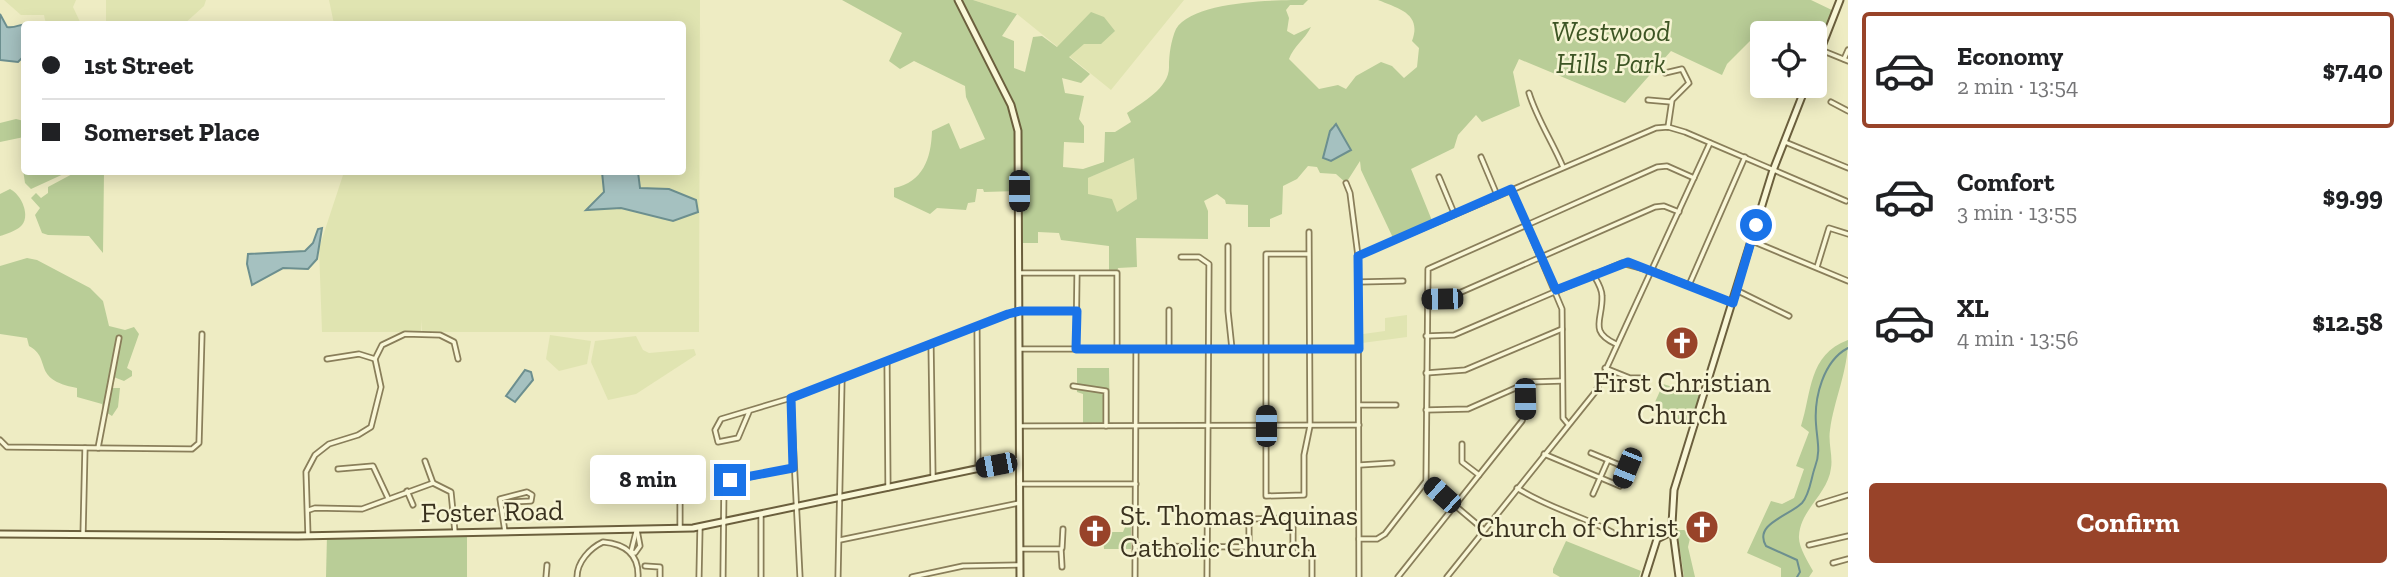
<!DOCTYPE html>
<meta charset="utf-8">
<style>
:root{--surface:#fff;--page:#f6f6f6;--text:#202124;--muted:#757577;--line:#e0e0e0;--accent:#984329}
body{margin:0;font-family:"Zilla Slab",serif;background:var(--page);color:var(--text);height:100vh;display:flex;flex-direction:column;font-size:26px;white-space:nowrap}
*{box-sizing:border-box;margin:0}
p{font-size:23px;color:var(--muted)}
.icon{flex:none;width:38px;height:38px;fill:none;stroke:currentColor;stroke-width:2;stroke-linecap:round;stroke-linejoin:round}
.map{position:relative;flex:1;overflow:hidden}
.panel{display:flex;flex-direction:column;background:var(--surface);width:560px}
.panel>*{flex:none}
.top-card{position:absolute;left:21px;top:21px;width:665px;height:154px;border-radius:7px;box-shadow:0 4px 18px #0003;display:grid;align-content:center;height:154px;padding:0 21px;background:var(--surface)}
.fabs{position:absolute;left:1750px;top:21px;display:grid;gap:14px}
.fabs a{display:grid;place-items:center;width:77px;height:77px;border-radius:7px;background:var(--surface);box-shadow:0 4px 18px #0003;font-size:35px}
.end{position:absolute;width:32px;height:32px;margin:-16px;border:9px solid #1a73e8;background:#fff;box-shadow:0 0 0 4px #fff}
.from{border-radius:50%}
.bubble{position:absolute;height:49px;border-radius:7px;background:var(--surface);box-shadow:0 4px 18px #0003;font-size:23px;font-weight:700;line-height:49px;text-align:center}
.car{position:absolute;width:21px;height:42px;margin:-21px -10px;border-radius:9px;box-shadow:0 0 5px 2px #0007;background:linear-gradient(#222 24%,#8ab4d8 0 40%,#222 0 76%,#8ab4d8 0 86%,#222 0)}
.top-card b{display:flex;align-items:center;gap:24px;height:66px;font-size:26px}
.top-card b+b{border-top:2px solid var(--line)}
.top-card i{width:18px;height:18px;background:var(--text)}
ul{padding:12px 0 0;list-style:none}
li{display:flex;align-items:center;gap:21px;height:116px;margin:0 14px 10px;padding:0 7px;border:4px solid transparent;border-radius:7px}
li div{flex:1}
li b{display:block;font-size:26px}
li em{font-style:normal;font-weight:700}
li.selected{border-color:var(--accent)}
li>.icon{width:63px;height:63px;stroke-width:1.5}
.button{display:flex;gap:14px;margin-top:auto;padding:14px 21px}
.button a{flex:1;height:80px;border-radius:7px;background:var(--accent);color:#fff;font-size:28px;font-weight:700;line-height:80px;text-align:center}
main{display:flex;flex:1;min-height:0}
.map>svg:first-child{display:block}
.farmland{fill:#e0e4b1}
.green{fill:#b9cd97;fill-rule:evenodd}
.water{fill:#a5c1c0;stroke:#6c8f8f;stroke-width:2}
.lines{fill:none;stroke-linecap:round;stroke-linejoin:round}
.stream{stroke:#6c8f8f;stroke-width:2}
.street-casing{stroke:#897e5a;stroke-width:7}
.secondary-casing{stroke:#6b5f3d;stroke-width:9}
.street{stroke:#f9f7d7;stroke-width:3.5}
.secondary{stroke:#f9f7d7;stroke-width:5}
.route{stroke:#1a73e8;stroke-width:9}
.labels{text-anchor:middle;stroke-width:5;stroke-linejoin:round;paint-order:stroke}
.park-label{font-size:28px;font-style:italic;fill:#3d5524;stroke:#f6f4d3}
.poi-label{font-size:28px;fill:#39311e;stroke:#f6f4d3}
.street-label{font-size:28px;fill:#39311e;stroke:#f6f4d3}
</style>
<main>
<div class="map">
<svg width="1848" height="577" viewBox="0 0 1848 577">
<rect width="100%" height="100%" fill="#eeecc3"/>
<g class="farmland">
<polygon points="4,0 76,0 73,7 81,24 46,24 44,15 21,15"/>
<polygon points="106,0 206,0 204,6 184,24 106,24"/>
<polygon points="329,0 700,0 699,332 422,332 421,320 421,332 322,332 319,248 344,172 682,172 682,24 334,24"/>
<polygon points="973,0 1184,0 1111,90 1017,14"/>
<polygon points="1134,157 1137,199 1116,213 1088,194 1088,178"/>
<polygon points="1407,315 1407,337 1362,343 1363,334 1385,331 1385,318"/>
<polygon points="550,335 591,341 587,364 559,371 546,359"/>
<polygon points="636,336 643,350 649,353 694,349 696,355 636,394 608,400 591,362 595,341"/>
</g>
<g class="green">
<path d="M842 0H973L1017 14 1002 36 1014 41V68L1025 72 1033 37 1042 36 1057 47 1091 12 1104 17 1115 31 1101 44H1084L1069 57 1090 74 1081 83 1062 78 1065 93 1084 96 1079 119 1084 126V143L1064 142 1063 167 1083 169 1104 162 1105 132H1115L1131 122 1127 113C1143 102 1170 87 1169 66 1169 55 1171 40 1176 29 1193 0 1278 0 1308 0L1303 5H1290L1286 10 1289 18 1287 31 1294 35 1311 27C1305 39 1293 47 1289 59L1319 89 1338 85 1346 89 1356 76 1381 62 1392 66 1404 78 1417 67 1419 48 1412 41C1422 14 1400 9 1378 0H1811L1836 12 1820 46 1815 44V33H1762V44L1750 41 1727 64 1722 75 1671 51 1625 103 1519 59 1513 72 1520 106 1482 122 1476 115 1458 135 1454 148 1411 169 1433 223 1394 240 1361 170 1360 161 1346 183 1336 174 1320 173 1317 167 1308 166 1297 179 1283 186 1282 214 1270 219V227H1248V205L1226 204 1225 200 1217 194 1204 201 1208 211V239L1136 238 1137 267 1118 268 1117 273H1109V246L1061 240 1059 233 1038 232V243H1020L1019 191 984 192 983 189H977L975 202 968 203 966 210 937 208 930 214 894 197V188C923 182 931 159 932 131L949 123 960 149 985 139 966 97 965 86 914 61 900 69 889 61 902 33ZM1333 125 1351 151 1323 158ZM1134 158 1137 199 1117 212 1112 199 1088 194V178Z"/>
<polygon points="16,119 24,121 24,137 0,142 0,123"/>
<polygon points="24,162 24,172 68,172 31,189 25,183 22,163"/>
<polygon points="76,172 104,172 103,253 89,236 48,235 42,233 35,215 40,208 31,198 36,193 41,198 48,193 48,187"/>
<path d="M10 189C21 194 32 217 20 227 15 231 7 234 0 236V194Z"/>
<path d="M27 258 37 260 90 288 103 301 109 326 125 330 134 327 139 334 127 368 132 371V376L124 381 111 376 110 388H120L118 407 112 416 104 411 102 404 77 397V388C30 379 53 359 29 346L27 338 0 334V266Z"/>
<path d="M1848 340C1848 371 1834 400 1830 430 1828 443 1833 456 1831 468 1828 494 1800 510 1799 536 1798 546 1808 562 1813 571L1809 577H1781V568L1747 553 1771 501 1782 504 1794 498 1804 469 1796 466 1809 432 1801 426C1812 392 1808 355 1848 340Z"/>
<polygon points="1077,368 1109,368 1110,426 1083,426 1083,394 1077,392"/>
<polygon points="1663,384 1702,396 1693,425 1652,409"/>
<polygon points="1128,520 1131,520 1131,549 1104,549 1102,523 1108,522 1108,532 1123,532"/>
<polygon points="1677,530 1684,530 1691,534 1688,547 1695,577 1684,577"/>
<polygon points="455,532 467,537 467,577 326,577 327,535"/>
<polygon points="1566,541 1641,571 1639,577 1560,577 1553,573 1553,569"/>
</g>
<g class="water">
<path d="M0 14 7 27C15 29 21 23 29 24H24V56L18 62 0 60Z"/>
<polygon points="1336,124 1351,150 1331,161 1323,158 1330,131"/>
<polygon points="602,172 638,172 640,188 669,189 696,200 698,212 673,221 621,208 586,210 604,192"/>
<polygon points="322,228 317,259 308,269 283,268 252,285 247,264 248,254 305,251 313,243 318,229"/>
<polygon points="525,370 531,372 533,380 515,402 506,396"/>
</g>
<g class="lines">
<path class="stream" d="M1797 577 1800 572 1797 560 1766 546C1753 524 1789 516 1802 503 1810 494 1811 478 1815 467 1821 452 1817 440 1816 424 1814 398 1823 361 1848 348"/>
<defs>
<g id="street">
<polyline points="1821,50 1848,61"/>
<polyline points="1844,59 1848,50"/>
<polyline points="1665,73 1682,69 1689,83 1672,100 1668,127"/>
<path d="M1529 93C1537 119 1552 141 1563 167"/>
<polyline points="1648,100 1671,102"/>
<polyline points="1831,102 1848,111"/>
<polyline points="1785,142 1848,168"/>
<polyline points="1481,157 1497,195"/>
<polyline points="1439,177 1454,213"/>
<polyline points="1346,183 1350,193 1358,256 1359,577"/>
<polyline points="1512,190 1562,309 1563,418 1568,424"/>
<polyline points="1752,241 1848,281"/>
<polyline points="1228,246 1228,311 1232,349"/>
<polyline points="1308,254 1266,254 1266,496 1304,495 1304,455 1310,426 1309,232"/>
<polyline points="1358,256 1656,128 1668,127 1685,132 1846,201"/>
<polyline points="1181,257 1199,257 1209,264 1207,577"/>
<polyline points="1817,267 1829,228 1848,234"/>
<polyline points="1020,273 1117,273 1117,349"/>
<path d="M1593 274C1597 281 1602 288 1602 296 1603 320 1588 331 1616 344"/>
<polyline points="1358,282 1403,281"/>
<polyline points="1689,285 1745,157"/>
<polyline points="1736,290 1789,316"/>
<polyline points="1425,299 1450,297 1655,207 1664,206 1679,212"/>
<polyline points="1169,310 1169,349"/>
<polyline points="977,327 978,468"/>
<polyline points="1426,336 1454,335 1622,263 1656,272 1733,303"/>
<polyline points="931,344 933,478"/>
<polyline points="1019,349 1359,349"/>
<polyline points="1076,349 1077,274"/>
<polyline points="327,359 359,354 375,359"/>
<polyline points="887,361 888,488"/>
<polyline points="1605,368 1630,378 1644,378"/>
<polyline points="1426,373 1465,370 1562,329"/>
<polyline points="1073,386 1106,391 1106,426"/>
<polyline points="791,398 800,577"/>
<polyline points="1359,405 1396,405"/>
<polyline points="1426,410 1468,409 1529,382 1562,381"/>
<polyline points="749,412 738,438 718,442 715,430 721,419 791,398 1008,314 1020,311 1077,311"/>
<polyline points="1020,426 1359,425"/>
<polyline points="0,440 7,447 192,449 199,443 202,334"/>
<polyline points="1462,444 1462,462 1479,475"/>
<polyline points="98,448 119,338"/>
<polyline points="1544,454 1620,486 1627,468 1591,453"/>
<polyline points="425,461 433,483"/>
<polyline points="1360,465 1392,463"/>
<polyline points="338,469 373,466 388,498"/>
<polyline points="659,479 679,479"/>
<polyline points="1426,481 1484,530"/>
<polyline points="1019,484 1136,484"/>
<path d="M1517 488C1548 508 1580 515 1612 532"/>
<polyline points="407,491 413,505"/>
<polyline points="1593,494 1608,460"/>
<polyline points="1819,504 1848,495"/>
<polyline points="309,510 315,508 362,509 433,483 451,492 455,532"/>
<polyline points="504,511 511,502 531,501 532,495 527,492 500,499 505,532"/>
<polyline points="761,515 761,577"/>
<polyline points="680,528 680,460"/>
<polyline points="83,535 85,448"/>
<polyline points="308,536 306,472 315,455 329,444 358,435 371,427 381,387 375,359 382,345 405,334 440,335 454,342 458,359"/>
<polyline points="1359,539 1377,539 1385,534 1426,481 1428,269 1657,167 1667,166 1694,178"/>
<polyline points="840,540 1019,503"/>
<polyline points="1809,545 1848,536"/>
<polyline points="1136,546 1249,547 1249,519 1293,518 1293,553 1312,553 1312,577"/>
<polyline points="1062,548 1063,529"/>
<polyline points="1020,549 1061,549 1062,567"/>
<polyline points="631,552 635,553 640,546 637,530"/>
<polyline points="631,552 636,532"/>
<polyline points="1833,563 1848,559"/>
<polyline points="645,566 660,567 660,577"/>
<polyline points="546,577 547,565"/>
<path d="M577 577C577 562 590 548 603 542 625 544 639 554 638 577"/>
<polyline points="699,577 700,527"/>
<polyline points="723,577 724,482 793,468"/>
<polyline points="838,577 842,380"/>
<polyline points="912,577 963,566 1020,565"/>
<polyline points="1135,577 1136,350"/>
<polyline points="1398,577 1522,421 1525,413 1525,384"/>
<polyline points="1447,577 1596,391 1710,143"/>
</g>
<g id="secondary">
<polyline points="958,0 1011,105 1018,131 1020,577"/>
<polyline points="1815,64 1840,0"/>
<polyline points="0,534 298,536 693,528 1019,460"/>
<polyline points="1645,577 1657,539 1673,531"/>
<polyline points="1679,577 1672,524 1674,490 1772,173 1806,86"/>
</g>
</defs>
<use href="#street" class="street-casing"/>
<use href="#secondary" class="secondary-casing"/>
<use href="#street" class="street"/>
<use href="#secondary" class="secondary"/>
</g>
<g class="lines">
<polyline class="route" points="730,480 793,468 791,398 1008,314 1020,311 1077,311 1076,349 1359,349 1358,256 1511,189 1556,290 1628,262 1733,303 1756,225"/>
</g>
<defs>
<symbol id="church-disc" viewBox="-11 -11 22 22"><circle r="9.5" fill="#984329" stroke="#f6f4d3"/><path d="M-1.2-6h2.4v3.5h3.3v2.4h-3.3V6h-2.4V-.1h-3.3v-2.4h3.3Z" fill="#fff"/></symbol>
</defs>
<g fill-rule="evenodd">
<use href="#church-disc" x="1663" y="324" width="38" height="38"/>
<use href="#church-disc" x="1683" y="508" width="38" height="38"/>
<use href="#church-disc" x="1076" y="512" width="38" height="38"/>
</g>
<g class="labels">
<g class="park-label">
<text x="1611" y="41">Westwood<tspan x="1611" dy="32">Hills Park</tspan></text>
</g>
<g class="poi-label">
<text x="1682" y="392">First Christian<tspan x="1682" dy="32">Church</tspan></text>
<text x="1120" y="525" text-anchor="start">St. Thomas Aquinas<tspan x="1120" dy="32">Catholic Church</tspan></text>
<text x="1678" y="537" text-anchor="end">Church of Christ</text>
</g>
<g class="street-label">
<text transform="translate(492 511) rotate(-1)" y="10">Foster Road</text>
</g>
</g>
</svg>
<div class="fabs">
<a><svg class="icon" aria-label="locate" viewBox="0 0 24 24"><circle cx="12" cy="12" r="6"/><path d="M12 2v4M12 18v4M2 12h4M18 12h4"/></svg></a>
</div>
<i class="end from" style="left:1756px;top:225px"></i>
<i class="end" style="left:730px;top:480px"></i>
<div class="bubble" style="left:590px;top:455px;width:116px">8 min</div>
<i class="car" style="left:1019px;top:191px;rotate:180deg"></i>
<i class="car" style="left:1442px;top:299px;rotate:269deg"></i>
<i class="car" style="left:1525px;top:399px;rotate:179deg"></i>
<i class="car" style="left:1266px;top:426px;rotate:0deg"></i>
<i class="car" style="left:996px;top:465px;rotate:259deg"></i>
<i class="car" style="left:1627px;top:468px;rotate:202deg"></i>
<i class="car" style="left:1442px;top:495px;rotate:312deg"></i>
<div class="top-card">
<b><i class="from"></i>1st Street</b>
<b><i></i>Somerset Place</b>
</div>
</div>
<section class="panel">
<ul>
<li class="selected"><svg class="icon" aria-label="car" viewBox="0 0 24 24"><path d="M5 17H2v-5l4-1 3-4h7l3 4 3 1v5h-3M9 17h6M6 11h13"/><circle cx="7" cy="17" r="2"/><circle cx="17" cy="17" r="2"/></svg><div><b>Economy</b><p>2 min · 13:54</p></div><em>$7.40</em></li>
<li><svg class="icon" aria-label="car" viewBox="0 0 24 24"><path d="M5 17H2v-5l4-1 3-4h7l3 4 3 1v5h-3M9 17h6M6 11h13"/><circle cx="7" cy="17" r="2"/><circle cx="17" cy="17" r="2"/></svg><div><b>Comfort</b><p>3 min · 13:55</p></div><em>$9.99</em></li>
<li><svg class="icon" aria-label="car" viewBox="0 0 24 24"><path d="M5 17H2v-5l4-1 3-4h7l3 4 3 1v5h-3M9 17h6M6 11h13"/><circle cx="7" cy="17" r="2"/><circle cx="17" cy="17" r="2"/></svg><div><b>XL</b><p>4 min · 13:56</p></div><em>$12.58</em></li>
</ul>
<div class="button"><a>Confirm</a></div>
</section>
</main>
